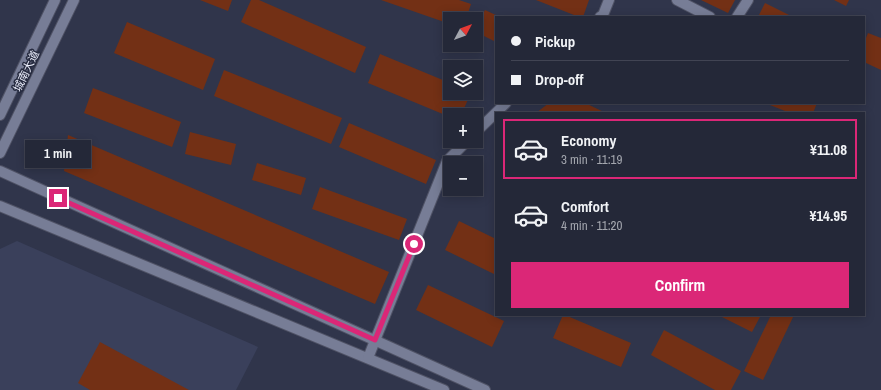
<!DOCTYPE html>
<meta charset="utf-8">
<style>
:root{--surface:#242838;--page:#303443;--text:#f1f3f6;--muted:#a3a6ae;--line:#414453;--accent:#db2777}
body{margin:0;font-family:"Archivo Narrow","Noto Sans SC",sans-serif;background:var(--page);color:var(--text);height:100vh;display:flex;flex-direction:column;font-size:15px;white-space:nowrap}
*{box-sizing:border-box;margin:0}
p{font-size:13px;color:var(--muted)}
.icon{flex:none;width:22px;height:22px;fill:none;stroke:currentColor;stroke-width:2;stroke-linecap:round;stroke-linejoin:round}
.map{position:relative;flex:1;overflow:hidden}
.sheet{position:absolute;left:495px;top:112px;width:370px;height:204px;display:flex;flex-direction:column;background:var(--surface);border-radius:0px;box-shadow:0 2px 10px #0003,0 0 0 1px var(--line)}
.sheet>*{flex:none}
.guide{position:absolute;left:495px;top:16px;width:370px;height:88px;border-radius:0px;box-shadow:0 2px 10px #0003,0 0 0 1px var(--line);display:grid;align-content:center;height:88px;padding:0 16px;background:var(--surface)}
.needle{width:26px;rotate:49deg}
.tools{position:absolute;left:443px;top:12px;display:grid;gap:8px}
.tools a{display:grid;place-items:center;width:40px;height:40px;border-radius:0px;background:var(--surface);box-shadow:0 2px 10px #0003,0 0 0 1px var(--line);font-size:20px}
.end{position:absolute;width:18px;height:18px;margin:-9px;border:5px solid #db2777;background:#fff;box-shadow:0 0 0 2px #fff}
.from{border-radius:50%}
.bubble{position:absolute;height:28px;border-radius:0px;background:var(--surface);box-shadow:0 2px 10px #0003,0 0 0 1px var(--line);font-size:13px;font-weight:800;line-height:28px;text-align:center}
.guide b{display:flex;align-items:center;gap:14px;height:38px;font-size:15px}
.guide b+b{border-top:1px solid var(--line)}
.guide i{width:10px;height:10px;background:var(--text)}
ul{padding:7px 0 0;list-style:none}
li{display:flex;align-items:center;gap:12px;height:60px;margin:0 8px 6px;padding:0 8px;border:2px solid transparent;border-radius:0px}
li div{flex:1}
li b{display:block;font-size:15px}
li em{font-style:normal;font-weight:800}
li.selected{border-color:var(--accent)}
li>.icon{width:36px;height:36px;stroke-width:1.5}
.button{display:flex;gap:8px;margin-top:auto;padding:8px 16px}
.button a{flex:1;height:46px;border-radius:0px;background:var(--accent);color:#fff;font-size:16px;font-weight:800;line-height:46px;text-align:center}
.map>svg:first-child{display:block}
.built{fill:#3a405b}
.building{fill:#733015}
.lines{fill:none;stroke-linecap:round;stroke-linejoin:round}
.street-casing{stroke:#4f5265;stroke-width:12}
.secondary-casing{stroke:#4f5265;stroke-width:12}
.street{stroke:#777d96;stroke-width:10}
.secondary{stroke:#777d96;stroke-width:10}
.route{stroke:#db2777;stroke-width:5}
.labels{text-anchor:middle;stroke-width:3;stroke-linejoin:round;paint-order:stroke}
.street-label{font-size:11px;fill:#eaedfb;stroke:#262b40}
</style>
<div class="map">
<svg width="881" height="390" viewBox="0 0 881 390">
<rect width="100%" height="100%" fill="#30354b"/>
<polygon class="built" points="17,241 258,347 236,390 0,390 0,249"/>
<g class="building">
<polygon points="200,0 232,0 228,11"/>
<polygon points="251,0 259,0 366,47 355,73 241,22"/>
<polygon points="381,0 459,0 471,4 466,19 450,19 450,24"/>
<polygon points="536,0 589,0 583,17 579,17"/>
<polygon points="701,0 735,0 728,13"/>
<polygon points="834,0 849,0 846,6"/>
<polygon points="765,3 793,17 758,17"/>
<polygon points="485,10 500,17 496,17 496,42 476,32 476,28"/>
<polygon points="127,22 215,59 203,90 114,53"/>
<polygon points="868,33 881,38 881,70 864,62 864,43"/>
<polygon points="380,54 450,83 450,93 471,93 461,115 450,115 450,117 368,83"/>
<polygon points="224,70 342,118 331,144 214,96"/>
<polygon points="93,88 181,122 172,147 84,113"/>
<polygon points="549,103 585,103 606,113 536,113"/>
<polygon points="765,103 817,103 813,113 790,113"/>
<polygon points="349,123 436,160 426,184 339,147"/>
<polygon points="190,132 236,144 231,165 185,154"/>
<polygon points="68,135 389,272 375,304 64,171"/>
<polygon points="257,163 306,178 301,195 252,180"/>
<polygon points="320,187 407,219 399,240 312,209"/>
<polygon points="459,221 496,239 496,275 445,250"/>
<polygon points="428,285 504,321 492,347 416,310"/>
<polygon points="563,315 565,315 631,343 621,367 553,338"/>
<polygon points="718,315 761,315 752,332"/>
<polygon points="771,315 794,315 763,380 744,371"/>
<polygon points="664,330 741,371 731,390 715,390 651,355"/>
<polygon points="100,342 189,390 90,390 78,383"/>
</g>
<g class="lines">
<defs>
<g id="street">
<polyline points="677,0 710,17"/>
<polyline points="737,17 748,0"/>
</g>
<g id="secondary">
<polyline points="600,17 603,15 609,0"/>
<polyline points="0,115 55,0"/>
<polyline points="476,132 506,103"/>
<polyline points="0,153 74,0"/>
<polyline points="0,171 485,390"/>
<polyline points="0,206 444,390"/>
<polyline points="368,358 447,161 467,141"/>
</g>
</defs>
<use href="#street" class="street-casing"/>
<use href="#secondary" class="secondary-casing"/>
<use href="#street" class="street"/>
<use href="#secondary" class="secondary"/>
</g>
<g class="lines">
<polyline class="route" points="58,198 375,340 414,244"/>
</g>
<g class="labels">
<g class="street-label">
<text transform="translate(26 71) rotate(-64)" y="4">城南大道</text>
</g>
</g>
</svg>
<div class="tools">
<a><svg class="needle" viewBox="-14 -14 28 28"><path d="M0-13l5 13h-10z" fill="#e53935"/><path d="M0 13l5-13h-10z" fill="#a3a6ae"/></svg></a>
<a><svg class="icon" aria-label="layers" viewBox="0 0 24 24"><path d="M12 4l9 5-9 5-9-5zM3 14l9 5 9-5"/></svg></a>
<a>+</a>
<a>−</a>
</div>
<i class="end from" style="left:414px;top:244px"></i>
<i class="end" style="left:58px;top:198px"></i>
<div class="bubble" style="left:25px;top:140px;width:66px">1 min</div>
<div class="guide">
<b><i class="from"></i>Pickup</b>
<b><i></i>Drop-off</b>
</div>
<section class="sheet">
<ul>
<li class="selected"><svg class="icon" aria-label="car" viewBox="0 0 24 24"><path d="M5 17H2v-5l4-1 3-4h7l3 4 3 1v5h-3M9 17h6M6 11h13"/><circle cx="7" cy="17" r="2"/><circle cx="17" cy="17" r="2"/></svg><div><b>Economy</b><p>3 min · 11:19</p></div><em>¥11.08</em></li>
<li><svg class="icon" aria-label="car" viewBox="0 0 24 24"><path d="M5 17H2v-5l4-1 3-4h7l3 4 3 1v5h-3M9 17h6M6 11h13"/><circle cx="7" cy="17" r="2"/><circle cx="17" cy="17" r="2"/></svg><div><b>Comfort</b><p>4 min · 11:20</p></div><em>¥14.95</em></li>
</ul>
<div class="button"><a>Confirm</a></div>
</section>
</div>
